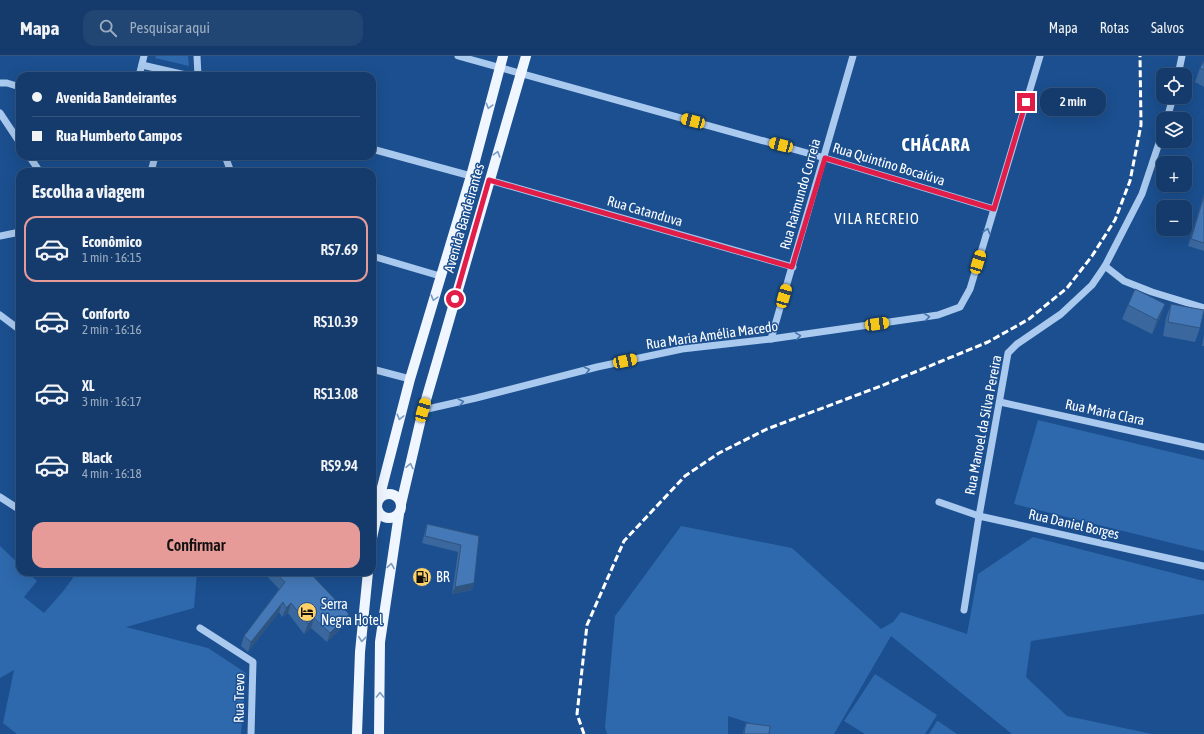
<!DOCTYPE html>
<html lang="pt">
<meta charset="utf-8">
<style>
:root{--surface:#143b6b;--page:#214673;--text:#f1f3f6;--muted:#9dadc1;--line:#33557e;--accent:#e69b98}
body{margin:0;font-family:"Asap Condensed",sans-serif;background:var(--page);color:var(--text);height:100vh;display:flex;flex-direction:column;font-size:15px;white-space:nowrap}
*{box-sizing:border-box;margin:0}
p{font-size:13px;color:var(--muted)}
.icon{flex:none;width:22px;height:22px;fill:none;stroke:currentColor;stroke-width:2;stroke-linecap:round;stroke-linejoin:round}
.map{position:relative;flex:1;overflow:hidden}
.details{position:absolute;left:16px;top:112px;width:360px;height:408px;display:flex;flex-direction:column;background:var(--surface);border-radius:12px;box-shadow:0 4px 16px #0002,0 0 0 1px var(--line)}
.details>*{flex:none}
.banner{position:absolute;left:16px;top:16px;width:360px;height:88px;border-radius:12px;box-shadow:0 4px 16px #0002,0 0 0 1px var(--line);display:grid;align-content:center;height:88px;padding:0 16px;background:var(--surface)}
.tools{position:absolute;left:1156px;top:12px;display:grid;gap:8px}
.tools a{display:grid;place-items:center;width:36px;height:36px;border-radius:8px;background:var(--surface);box-shadow:0 4px 16px #0002,0 0 0 1px var(--line);font-size:20px}
.end{position:absolute;width:18px;height:18px;margin:-9px;border:5px solid #e11d48;background:#fff;box-shadow:0 0 0 2px #fff}
.from{border-radius:50%}
.bubble{position:absolute;height:28px;border-radius:12px;background:var(--surface);box-shadow:0 4px 16px #0002,0 0 0 1px var(--line);font-size:13px;font-weight:600;line-height:28px;text-align:center}
.car{position:absolute;width:12px;height:24px;margin:-12px -6px;border-radius:5px;box-shadow:0 0 3px 1px #0007;background:linear-gradient(#f5c518 24%,#345 0 40%,#f5c518 0 76%,#345 0 86%,#f5c518 0)}
.banner b{display:flex;align-items:center;gap:14px;height:38px;font-size:15px}
.banner b+b{border-top:1px solid var(--line)}
.banner i{width:10px;height:10px;background:var(--text)}
ul{padding:0;list-style:none}
li{display:flex;align-items:center;gap:12px;height:66px;margin:0 8px 6px;padding:0 8px;border:2px solid transparent;border-radius:12px}
li div{flex:1}
li b{display:block;font-size:15px}
li em{font-style:normal;font-weight:600}
li.active{border-color:var(--accent)}
li>.icon{width:36px;height:36px;stroke-width:1.5}
h2{padding:0 16px;font-size:18px;line-height:48px}
.primary-button{display:flex;gap:8px;margin-top:auto;padding:8px 16px}
.primary-button a{flex:1;height:46px;border-radius:12px;background:var(--accent);color:#111;font-size:16px;font-weight:600;line-height:46px;text-align:center}
header{display:flex;align-items:center;gap:24px;box-sizing:border-box;height:56px;padding:0 20px;background:var(--surface);border-bottom:1px solid var(--line)}
header strong{font-size:19px}
nav{display:flex;gap:22px;margin-inline-start:auto;font-size:14px}
.search{width:280px;height:36px;background:var(--page);display:flex;align-items:center;gap:10px;box-sizing:border-box;padding:0 14px;border-radius:12px;color:var(--muted);font-size:15px}
.map>svg:first-child{display:block}
.green{fill:#2e69ad}
.lines{fill:none;stroke-linecap:round;stroke-linejoin:round}
.minor{stroke:#a9c9ee;stroke-width:7}
.major{stroke:#f0f6ff;stroke-width:10}
.rail{stroke:#fff;stroke-width:3;stroke-dasharray:7 3;stroke-linecap:butt}
.wall{fill:#3a679d}
.shaded-wall{fill:#305480}
.building{fill:#4478b7;stroke:#305480}
.oneway{stroke:#7b9ac1}
.oneway2{stroke:#4674ac}
.route{stroke:#e11d48;stroke-width:5}
.labels{text-anchor:middle;stroke-width:3;stroke-linejoin:round;paint-order:stroke}
.street-label{font-size:14px;fill:#fff;stroke:#1b4f8f}
.poi-label{font-size:14px;fill:#fff;stroke:#1b4f8f;text-anchor:start}
.neighbourhood-label{font-size:15px;letter-spacing:1px;fill:#fff;stroke:#1b4f8f}
.district-label{font-size:18px;font-weight:bold;letter-spacing:1px;fill:#fff;stroke:#1b4f8f}
</style>
<header>
<strong>Mapa</strong>
<div class="search"><svg class="icon" aria-label="search" viewBox="0 0 24 24"><circle cx="10" cy="10" r="6"/><path d="M15 15l6 6"/></svg>Pesquisar aqui</div>
<nav><a>Mapa</a><a>Rotas</a><a>Salvos</a></nav>
</header>
<div class="map">
<svg width="1204" height="678" viewBox="0 0 1204 678">
<rect width="100%" height="100%" fill="#1b4f8f"/>
<g class="green">
<polygon points="156,0 188,0 189,10 155,2"/>
<polygon points="1038,364 1204,404 1204,495 1014,448"/>
<polygon points="681,470 792,492 881,573 893,566 901,556 967,578 978,518 1033,481 1204,525 1204,558 1031,585 1026,621 1067,660 1152,678 1012,678 891,580 834,678 770,678 768,673 728,660 728,678 607,678 605,671 615,560"/>
<polygon points="0,490 20,509 20,516 27,516 37,525 24,541 44,557 65,533 77,516 197,516 194,552 126,571 208,592 246,617 241,678 17,678 3,667 14,614 0,622"/>
<polygon points="875,618 937,659 925,678 865,678 844,665"/>
<polygon points="937,665 938,665 957,678 929,678"/>
</g>
<g class="lines">
<g class="minor">
<polyline points="197,0 198,20"/>
<polyline points="458,0 825,102 994,153"/>
<polyline points="142,9 190,20"/>
<polyline points="1178,19 1182,0"/>
<polyline points="139,20 144,0"/>
<polyline points="0,27 7,27 20,31"/>
<polyline points="0,57 20,87"/>
<polyline points="1167,63 1173,41"/>
<polyline points="372,93 471,120"/>
<polyline points="29,100 40,116"/>
<polyline points="225,100 231,116"/>
<polyline points="151,116 155,100"/>
<polyline points="489,124 793,211"/>
<polyline points="0,180 20,176"/>
<polyline points="372,200 440,220"/>
<polyline points="1105,210 1124,225 1152,236 1204,252"/>
<polyline points="0,259 20,274"/>
<polyline points="771,283 853,0"/>
<polyline points="372,313 410,323"/>
<polyline points="1000,346 1204,391"/>
<polyline points="423,354 476,342 597,311 682,293 771,283 938,259 960,251 970,233 1040,0"/>
<polyline points="0,441 20,454"/>
<polyline points="939,446 979,460 1204,510"/>
<polyline points="964,554 979,460 1008,297 1017,288 1061,258 1092,229 1105,210 1142,138 1163,75"/>
<polyline points="200,572 253,606 251,678"/>
</g>
<g class="major">
<circle cx="389" cy="450" r="12"/>
<polyline points="379,443 410,323 471,120 503,0"/>
<polyline points="401,448 423,354 526,0"/>
<polyline points="372,482 378,455"/>
<polyline points="357,678 360,596 368,516"/>
<polyline points="379,678 380,586 399,458"/>
</g>
<polyline class="rail" points="584,678 577,658 587,569 624,485 685,420 719,397 767,373 881,330 988,286 1029,263 1067,232 1092,200 1115,164 1130,125 1141,69 1140,0"/>
</g>
<g class="wall">
<polygon points="1204,5 1204,31 1195,26 1200,12"/>
<polygon points="1204,138 1204,195 1188,190"/>
<polygon points="1165,248 1160,262 1152,278 1122,263 1128,249"/>
<polygon points="1171,248 1200,272 1195,286 1163,280 1166,262"/>
<polygon points="1204,278 1204,290 1202,290"/>
<polygon points="427,468 479,480 474,527 472,534 452,538 458,496 422,487 425,475"/>
<polygon points="263,516 309,516 346,568 327,586 311,572 304,578 288,557 282,561 279,556 248,596 241,590 244,580 279,533"/>
<polygon points="746,667 769,678 743,678 744,672"/>
</g>
<g class="shaded-wall">
<polygon points="1165,248 1160,262 1152,278 1157,264"/>
<polygon points="474,527 472,534 452,538 455,531"/>
<polygon points="283,546 279,556 248,596 251,586"/>
<polygon points="291,547 288,557 282,561 286,552"/>
<polygon points="349,558 346,568 327,586 330,577"/>
<polygon points="314,562 311,572 304,578 308,568"/>
</g>
<g class="building">
<polygon points="1204,5 1204,14 1200,12"/>
<polygon points="1204,140 1204,187 1191,183"/>
<polygon points="1135,233 1165,248 1157,264 1128,249"/>
<polygon points="1171,248 1204,254 1200,272 1168,266"/>
<polygon points="427,468 479,480 474,527 455,531 461,489 425,480"/>
<polygon points="275,516 309,516 349,558 330,577 314,562 308,568 291,547 286,552 283,546 251,586 244,580 285,526"/>
<polygon points="746,667 770,670 769,678 744,678"/>
</g>
<defs><path id="oneway-chevron" d="M-2-3.5L2.5 0L-2 3.5" fill="none" stroke-width="1.6" stroke-linecap="round" stroke-linejoin="round"/></defs>
<g class="oneway">
<use href="#oneway-chevron" transform="translate(489 50) rotate(105)"/>
<use href="#oneway-chevron" transform="translate(497 98) rotate(-73)"/>
<use href="#oneway-chevron" transform="translate(434 242) rotate(106)"/>
<use href="#oneway-chevron" transform="translate(400 361) rotate(105)"/>
<use href="#oneway-chevron" transform="translate(410 410) rotate(-77)"/>
<use href="#oneway-chevron" transform="translate(391 510) rotate(-81)"/>
<use href="#oneway-chevron" transform="translate(362 583) rotate(96)"/>
<use href="#oneway-chevron" transform="translate(380 639) rotate(-89)"/>
</g>
<g class="oneway2">
<use href="#oneway-chevron" transform="translate(987 175) rotate(-73)"/>
<use href="#oneway-chevron" transform="translate(927 261) rotate(-8)"/>
<use href="#oneway-chevron" transform="translate(798 280) rotate(-8)"/>
<use href="#oneway-chevron" transform="translate(587 314) rotate(-14)"/>
<use href="#oneway-chevron" transform="translate(461 346) rotate(-12)"/>
</g>
<g class="lines">
<polyline class="route" points="455,243 489,124 792,211 825,102 994,153 1026,46"/>
</g>
<defs>
<symbol id="fuel-disc" viewBox="-11 -11 22 22"><circle r="9.5" fill="#ffd166" stroke="#1b4f8f"/><path d="M-5.5-6h7V0h2V4h1.3V-2.5L3-4.5l.8-.8L6-3V5H2.5V1h-1V6h-7ZM-4.2-4.7v3.2H.2V-4.7Z" fill="#111"/></symbol>
<symbol id="hotel-disc" viewBox="-11 -11 22 22"><circle r="9.5" fill="#ffd166" stroke="#1b4f8f"/><path d="M-6-4.5h1.5V1H6V5H4.5V3h-9V5H-6ZM-4 0a1.8 1.8 0 1 1 3.6 0ZM.5 0V-2.5h3Q6-2.5 6 0Z" fill="#111"/></symbol>
</defs>
<g fill-rule="evenodd">
<use href="#fuel-disc" x="411" y="510" width="22" height="22"/>
<use href="#hotel-disc" x="296" y="545" width="22" height="22"/>
</g>
<g class="labels">
<g class="street-label">
<text transform="translate(889 108) rotate(17)" y="5">Rua Quintino Bocaiúva</text>
<text transform="translate(800 138) rotate(-74)" y="5">Rua Raimundo Correia</text>
<text transform="translate(645 155) rotate(16)" y="5">Rua Catanduva</text>
<text transform="translate(464 162) rotate(-74)" y="5">Avenida Bandeirantes</text>
<text transform="translate(712 279) rotate(-8)" y="5">Rua Maria Amélia Macedo</text>
<text transform="translate(1105 356) rotate(12)" y="5">Rua Maria Clara</text>
<text transform="translate(983 369) rotate(-79)" y="5">Rua Manoel da Silva Pereira</text>
<text transform="translate(1074 468) rotate(13)" y="5">Rua Daniel Borges</text>
<text transform="translate(239 642) rotate(-89)" y="5">Rua Trevo</text>
</g>
<g class="poi-label">
<text x="436" y="526">BR</text>
<text x="321" y="553">Serra<tspan x="321" dy="16">Negra Hotel</tspan></text>
</g>
<g class="neighbourhood-label">
<text x="877" y="168">VILA RECREIO</text>
</g>
<g class="district-label">
<text x="936" y="95">CHÁCARA</text>
</g>
</g>
</svg>
<div class="tools">
<a><svg class="icon" aria-label="locate" viewBox="0 0 24 24"><circle cx="12" cy="12" r="6"/><path d="M12 2v4M12 18v4M2 12h4M18 12h4"/></svg></a>
<a><svg class="icon" aria-label="layers" viewBox="0 0 24 24"><path d="M12 4l9 5-9 5-9-5zM3 14l9 5 9-5"/></svg></a>
<a>+</a>
<a>−</a>
</div>
<i class="end from" style="left:455px;top:243px"></i>
<i class="end" style="left:1026px;top:46px"></i>
<div class="bubble" style="left:1040px;top:32px;width:66px">2 min</div>
<i class="car" style="left:693px;top:65px;rotate:285deg"></i>
<i class="car" style="left:781px;top:89px;rotate:285deg"></i>
<i class="car" style="left:978px;top:206px;rotate:17deg"></i>
<i class="car" style="left:784px;top:240px;rotate:16deg"></i>
<i class="car" style="left:877px;top:268px;rotate:82deg"></i>
<i class="car" style="left:625px;top:305px;rotate:78deg"></i>
<i class="car" style="left:423px;top:354px;rotate:16deg"></i>
<div class="banner">
<b><i class="from"></i>Avenida Bandeirantes</b>
<b><i></i>Rua Humberto Campos</b>
</div>
<section class="details">
<h2>Escolha a viagem</h2>
<ul>
<li class="active"><svg class="icon" aria-label="car" viewBox="0 0 24 24"><path d="M5 17H2v-5l4-1 3-4h7l3 4 3 1v5h-3M9 17h6M6 11h13"/><circle cx="7" cy="17" r="2"/><circle cx="17" cy="17" r="2"/></svg><div><b>Econômico</b><p>1 min · 16:15</p></div><em>R$7.69</em></li>
<li><svg class="icon" aria-label="car" viewBox="0 0 24 24"><path d="M5 17H2v-5l4-1 3-4h7l3 4 3 1v5h-3M9 17h6M6 11h13"/><circle cx="7" cy="17" r="2"/><circle cx="17" cy="17" r="2"/></svg><div><b>Conforto</b><p>2 min · 16:16</p></div><em>R$10.39</em></li>
<li><svg class="icon" aria-label="car" viewBox="0 0 24 24"><path d="M5 17H2v-5l4-1 3-4h7l3 4 3 1v5h-3M9 17h6M6 11h13"/><circle cx="7" cy="17" r="2"/><circle cx="17" cy="17" r="2"/></svg><div><b>XL</b><p>3 min · 16:17</p></div><em>R$13.08</em></li>
<li><svg class="icon" aria-label="car" viewBox="0 0 24 24"><path d="M5 17H2v-5l4-1 3-4h7l3 4 3 1v5h-3M9 17h6M6 11h13"/><circle cx="7" cy="17" r="2"/><circle cx="17" cy="17" r="2"/></svg><div><b>Black</b><p>4 min · 16:18</p></div><em>R$9.94</em></li>
</ul>
<div class="primary-button"><a>Confirmar</a></div>
</section>
</div>
